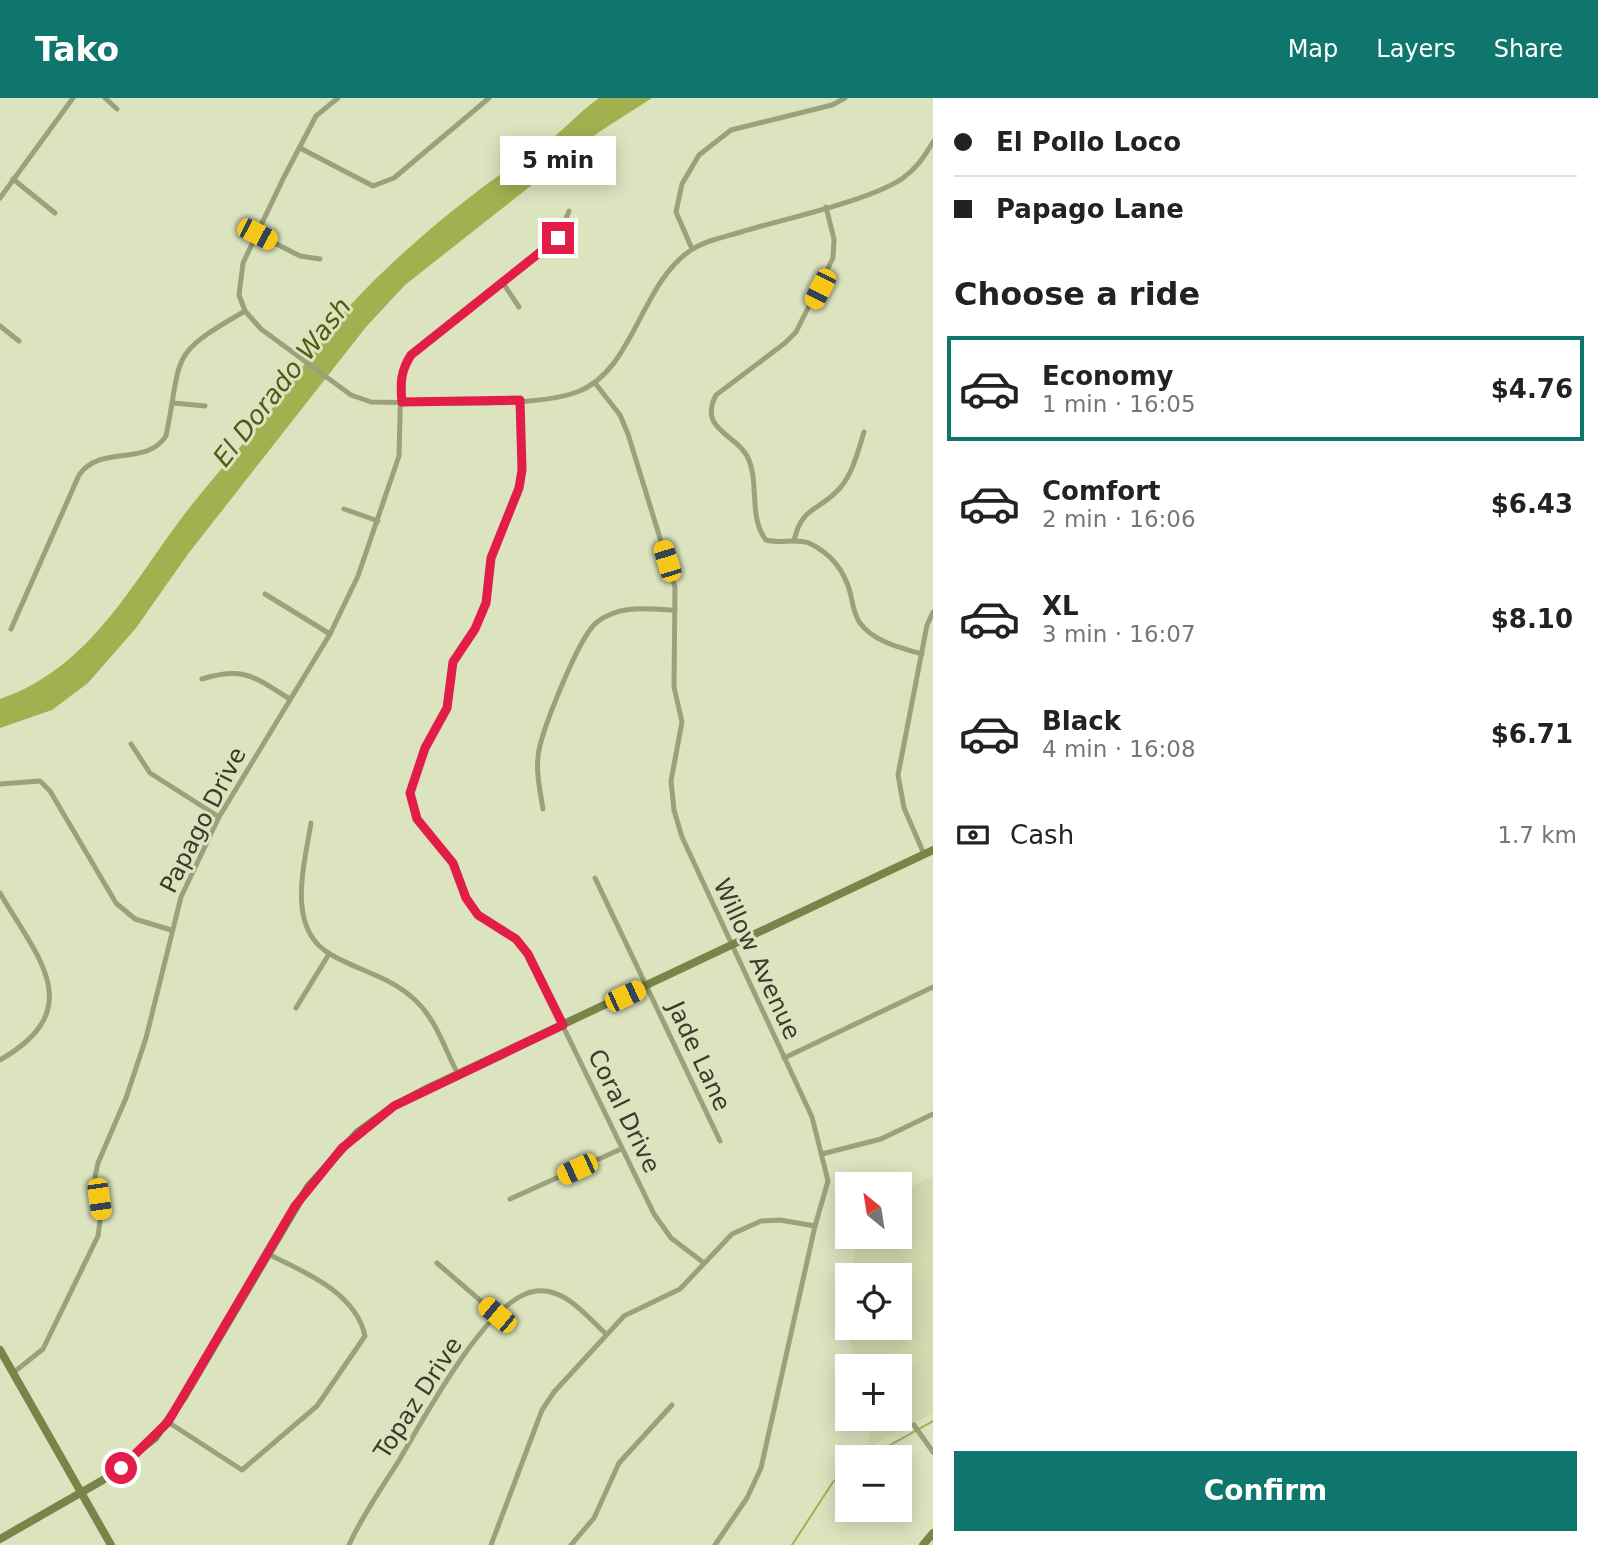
<!DOCTYPE html>
<meta charset="utf-8">
<style>
:root{--surface:#fff;--page:#f6f6f6;--text:#222;--muted:#767676;--line:#e0e0e0;--accent:#0f766e}
body{margin:0;font-family:"DejaVu Sans",sans-serif;background:var(--page);color:var(--text);height:100vh;display:flex;flex-direction:column;font-size:26px;white-space:nowrap}
*{box-sizing:border-box;margin:0}
p{font-size:23px;color:var(--muted)}
.icon{flex:none;width:38px;height:38px;fill:none;stroke:currentColor;stroke-width:2;stroke-linecap:round;stroke-linejoin:round}
.map{position:relative;flex:1;overflow:hidden}
.side{display:flex;flex-direction:column;background:var(--surface);width:665px}
.side>*{flex:none}
.guide{display:grid;align-content:center;height:154px;padding:0 21px;background:var(--surface)}
.needle{width:46px;rotate:330deg}
.tools{position:absolute;left:835px;top:1074px;display:grid;gap:14px}
.tools a{display:grid;place-items:center;width:77px;height:77px;border-radius:0px;background:var(--surface);box-shadow:0 4px 18px #0003;font-size:35px}
.end{position:absolute;width:32px;height:32px;margin:-16px;border:9px solid #e11d48;background:#fff;box-shadow:0 0 0 4px #fff}
.from{border-radius:50%}
.bubble{position:absolute;height:49px;border-radius:0px;background:var(--surface);box-shadow:0 4px 18px #0003;font-size:23px;font-weight:700;line-height:49px;text-align:center}
.car{position:absolute;width:21px;height:42px;margin:-21px -10px;border-radius:9px;box-shadow:0 0 5px 2px #0007;background:linear-gradient(#f5c518 24%,#345 0 40%,#f5c518 0 76%,#345 0 86%,#f5c518 0)}
.guide b{display:flex;align-items:center;gap:24px;height:66px;font-size:26px}
.guide b+b{border-top:2px solid var(--line)}
.guide i{width:18px;height:18px;background:var(--text)}
ul{padding:0;list-style:none}
li{display:flex;align-items:center;gap:21px;height:105px;margin:0 14px 10px;padding:0 7px;border:4px solid transparent;border-radius:0px}
li div{flex:1}
li b{display:block;font-size:26px}
li em{font-style:normal;font-weight:700}
li.selected{border-color:var(--accent)}
li>.icon{width:63px;height:63px;stroke-width:1.5}
h2{padding:0 21px;font-size:32px;line-height:84px}
.pay{display:flex;align-items:center;gap:18px;height:77px;padding:0 21px;font-size:26px}
.pay p{margin-inline-start:auto}
.button{display:flex;gap:14px;margin-top:auto;padding:14px 21px}
.button a{flex:1;height:80px;border-radius:0px;background:var(--accent);color:#fff;font-size:28px;font-weight:700;line-height:80px;text-align:center}
header{display:flex;align-items:center;gap:42px;box-sizing:border-box;height:98px;padding:0 35px;background:var(--accent);color:#fff}
header strong{font-size:33px}
nav{display:flex;gap:38px;margin-inline-start:auto;font-size:24px}
main{display:flex;flex:1;min-height:0}
.map>svg:first-child{display:block}
.built{fill:#d2dbaf}
.water{fill:#a2b150}
.lines{fill:none;stroke-linecap:round;stroke-linejoin:round}
.stream{stroke:#a2b150;stroke-width:2}
.street{stroke:#9ba27b;stroke-width:5}
.secondary{stroke:#7a8448;stroke-width:8}
.route{stroke:#e11d48;stroke-width:9}
.labels{text-anchor:middle;stroke-width:6;stroke-linejoin:round;paint-order:stroke}
.street-label{font-size:24px;fill:#393c2d;stroke:#dce4bf}
.water-label{font-size:26px;font-style:italic;fill:#525b15;stroke:#dce4bf}
</style>
<header>
<strong>Tako</strong>
<nav><a>Map</a><a>Layers</a><a>Share</a></nav>
</header>
<main>
<div class="map">
<svg width="933" height="1447" viewBox="0 0 933 1447">
<rect width="100%" height="100%" fill="#dce4bf"/>
<polygon class="built" points="933,1078 933,1315 869,1349 868,1321 900,1321 900,1269 859,1269 842,1221 847,1197 847,1230 900,1230 900,1178 851,1178 858,1139 900,1139 900,1094"/>
<path class="water" d="M599 0H652L599 34 405 187 366 229 188 456 136 530 88 585 52 612 0 630V601C93 569 133 482 190 409 218 373 250 339 278 303 299 277 315 247 337 222 387 164 470 94 534 54 558 39 576 16 599 0Z"/>
<g class="lines">
<g class="stream">
<polyline points="867,1360 933,1323"/>
<polyline points="792,1447 833,1384 847,1373"/>
</g>
<g class="street">
<polyline points="105,0 117,11"/>
<path d="M338 0 316 18 284 79 243 165 239 197 245 213 261 231 351 297 371 304C423 304 531 311 577 294 634 273 640 186 691 152 706 142 725 139 741 134 783 121 870 103 903 80 917 70 924 59 933 44"/>
<polyline points="300,50 373,88 394,80 489,0"/>
<polyline points="13,81 55,115"/>
<polyline points="0,100 73,0"/>
<path d="M826 109 834 141 833 160 796 234 785 245 716 297C698 332 736 336 747 358 760 382 748 420 766 442 780 446 796 440 809 445 830 455 844 472 850 494 853 505 853 515 860 525 874 544 901 550 922 556"/>
<polyline points="257,136 300,158 320,161"/>
<polyline points="692,151 676,114 682,86 699,57 731,32 832,7 845,0"/>
<polyline points="503,185 519,209"/>
<polyline points="0,228 19,243"/>
<polyline points="595,285 620,317 628,336 675,489 674,589 682,624 671,683 674,712 682,739 812,1019 828,1083 815,1128 761,1370 747,1400 715,1447"/>
<polyline points="520,302 522,372 519,390 491,460 486,505 475,531 453,564 447,610 425,650 409,695 417,721 453,765 466,800 478,817 516,841 528,856 654,1116 671,1140 704,1165"/>
<polyline points="173,305 205,308"/>
<polyline points="344,411 378,423"/>
<path d="M794 443C802 407 819 414 840 390 853 375 858 353 864 334"/>
<polyline points="265,496 330,536"/>
<path d="M11 531 79 377C101 346 146 369 166 338 183 255 167 258 245 213"/>
<path d="M202 581C244 568 254 579 290 601"/>
<polyline points="131,646 150,675 219,719"/>
<polyline points="0,686 40,683 50,693 116,805 135,821 171,832"/>
<path d="M543 711C540 692 535 671 539 652 544 628 579 538 597 524 620 506 648 511 675 512"/>
<path d="M311 725C305 765 285 830 330 856 358 873 390 878 415 902 436 921 445 952 458 976"/>
<polyline points="924,756 904,710 898,677 927,527 933,514"/>
<polyline points="595,780 720,1043"/>
<path d="M0 795C38 860 89 911 0 962"/>
<polyline points="296,910 329,856"/>
<polyline points="784,960 933,889"/>
<polyline points="822,1056 881,1041 933,1016"/>
<polyline points="510,1101 621,1051"/>
<polyline points="437,1165 497,1217"/>
<polyline points="13,1275 43,1251 98,1138 101,1116 95,1079 98,1065 126,1000 146,940 181,799 219,719 330,536 358,478 399,358 401,277 411,257 558,140 569,113"/>
<path d="M168 1324 242 1372 317 1308 365 1238C356 1195 305 1174 268 1156"/>
<polyline points="914,1327 933,1354"/>
<path d="M349 1447C362 1418 381 1391 398 1364 422 1324 488 1198 536 1193 565 1189 587 1219 606 1236"/>
<polyline points="491,1447 542,1312 554,1294 624,1218 680,1191 732,1136 761,1123 780,1122 815,1128"/>
<polyline points="571,1447 594,1420 619,1365 672,1307"/>
</g>
<g class="secondary">
<polyline points="0,1252 111,1447"/>
<polyline points="0,1441 103,1382 155,1340 184,1299 308,1089 358,1034 394,1008 428,990 933,752"/>
<polyline points="923,1447 933,1435"/>
</g>
</g>
<g class="lines">
<path class="route" d="M121 1370 168 1324 295 1108 342 1050 394 1008 563 927 528 856 516 841 478 817 466 800 453 765 417 721 410 695 425 650 447 610 453 564 475 531 486 505 491 460 519 390 522 372 520 302 402 304C400 285 401 272 411 257L558 140"/>
</g>
<g class="labels">
<g class="street-label">
<text transform="translate(203 722) rotate(-63)" y="8">Papago Drive</text>
<text transform="translate(757 861) rotate(65)" y="8">Willow Avenue</text>
<text transform="translate(699 958) rotate(65)" y="8">Jade Lane</text>
<text transform="translate(624 1013) rotate(64)" y="8">Coral Drive</text>
<text transform="translate(418 1300) rotate(-57)" y="8">Topaz Drive</text>
</g>
<g class="water-label">
<text transform="translate(282 284) rotate(-52)" y="9">El Dorado Wash</text>
</g>
</g>
</svg>
<div class="tools">
<a><svg class="needle" viewBox="-14 -14 28 28"><path d="M0-13l5 13h-10z" fill="#e53935"/><path d="M0 13l5-13h-10z" fill="#767676"/></svg></a>
<a><svg class="icon" aria-label="locate" viewBox="0 0 24 24"><circle cx="12" cy="12" r="6"/><path d="M12 2v4M12 18v4M2 12h4M18 12h4"/></svg></a>
<a>+</a>
<a>−</a>
</div>
<i class="end from" style="left:121px;top:1370px"></i>
<i class="end" style="left:558px;top:140px"></i>
<div class="bubble" style="left:500px;top:38px;width:116px">5 min</div>
<i class="car" style="left:257px;top:136px;rotate:117deg"></i>
<i class="car" style="left:820px;top:191px;rotate:207deg"></i>
<i class="car" style="left:667px;top:463px;rotate:343deg"></i>
<i class="car" style="left:625px;top:898px;rotate:65deg"></i>
<i class="car" style="left:577px;top:1071px;rotate:245deg"></i>
<i class="car" style="left:99px;top:1101px;rotate:172deg"></i>
<i class="car" style="left:497px;top:1217px;rotate:310deg"></i>
</div>
<section class="side">
<div class="guide">
<b><i class="from"></i>El Pollo Loco</b>
<b><i></i>Papago Lane</b>
</div>
<h2>Choose a ride</h2>
<ul>
<li class="selected"><svg class="icon" aria-label="car" viewBox="0 0 24 24"><path d="M5 17H2v-5l4-1 3-4h7l3 4 3 1v5h-3M9 17h6M6 11h13"/><circle cx="7" cy="17" r="2"/><circle cx="17" cy="17" r="2"/></svg><div><b>Economy</b><p>1 min · 16:05</p></div><em>$4.76</em></li>
<li><svg class="icon" aria-label="car" viewBox="0 0 24 24"><path d="M5 17H2v-5l4-1 3-4h7l3 4 3 1v5h-3M9 17h6M6 11h13"/><circle cx="7" cy="17" r="2"/><circle cx="17" cy="17" r="2"/></svg><div><b>Comfort</b><p>2 min · 16:06</p></div><em>$6.43</em></li>
<li><svg class="icon" aria-label="car" viewBox="0 0 24 24"><path d="M5 17H2v-5l4-1 3-4h7l3 4 3 1v5h-3M9 17h6M6 11h13"/><circle cx="7" cy="17" r="2"/><circle cx="17" cy="17" r="2"/></svg><div><b>XL</b><p>3 min · 16:07</p></div><em>$8.10</em></li>
<li><svg class="icon" aria-label="car" viewBox="0 0 24 24"><path d="M5 17H2v-5l4-1 3-4h7l3 4 3 1v5h-3M9 17h6M6 11h13"/><circle cx="7" cy="17" r="2"/><circle cx="17" cy="17" r="2"/></svg><div><b>Black</b><p>4 min · 16:08</p></div><em>$6.71</em></li>
</ul>
<div class="pay"><svg class="icon" aria-label="cash" viewBox="0 0 24 24"><path d="M3 7h18v10H3z"/><circle cx="12" cy="12" r="2"/></svg>Cash<p>1.7 km</p></div>
<div class="button"><a>Confirm</a></div>
</section>
</main>
